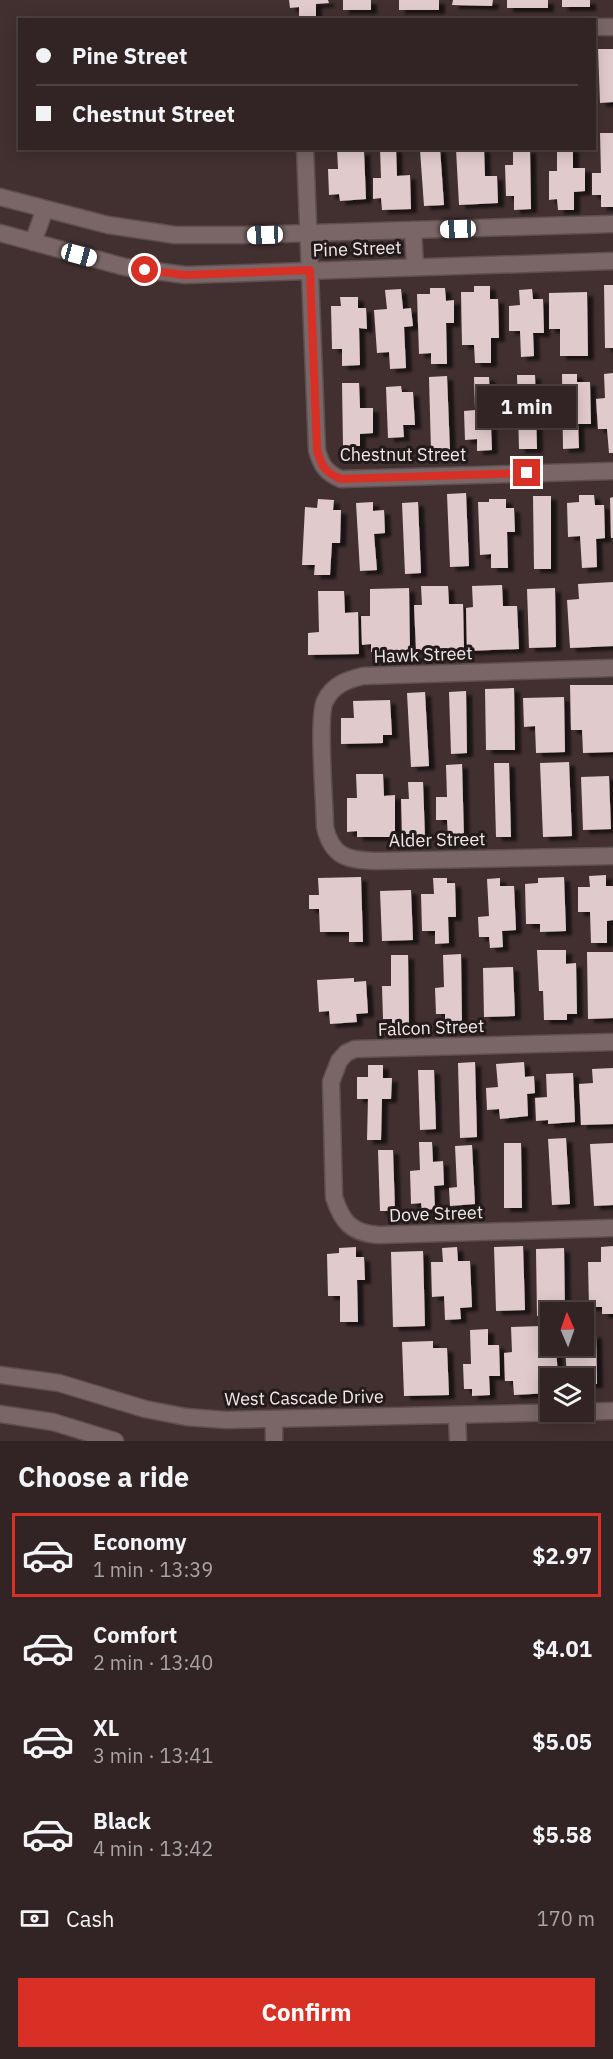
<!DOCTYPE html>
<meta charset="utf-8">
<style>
:root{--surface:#322425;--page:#3a2c2d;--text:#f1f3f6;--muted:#a8a4a7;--line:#4d4142;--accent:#d93025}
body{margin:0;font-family:"IBM Plex Sans",sans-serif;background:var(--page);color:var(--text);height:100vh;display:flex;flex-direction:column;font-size:22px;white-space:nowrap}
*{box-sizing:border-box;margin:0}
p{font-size:20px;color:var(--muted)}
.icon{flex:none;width:33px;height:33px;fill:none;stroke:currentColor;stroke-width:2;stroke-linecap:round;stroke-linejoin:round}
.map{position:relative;height:1441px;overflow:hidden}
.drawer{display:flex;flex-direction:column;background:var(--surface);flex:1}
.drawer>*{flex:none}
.top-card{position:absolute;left:18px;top:18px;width:578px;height:132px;border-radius:0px;box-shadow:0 3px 15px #0003,0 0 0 2px var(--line);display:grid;align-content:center;height:132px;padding:0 18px;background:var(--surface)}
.needle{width:39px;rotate:358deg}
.controls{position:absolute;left:540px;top:1302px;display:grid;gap:12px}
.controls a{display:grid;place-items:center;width:54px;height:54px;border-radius:0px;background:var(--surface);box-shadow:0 3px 15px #0003,0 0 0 2px var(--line);font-size:30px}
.end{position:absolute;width:27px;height:27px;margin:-14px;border:8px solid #d93025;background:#fff;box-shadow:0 0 0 3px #fff}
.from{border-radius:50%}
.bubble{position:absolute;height:42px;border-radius:0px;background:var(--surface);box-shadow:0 3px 15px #0003,0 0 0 2px var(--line);font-size:20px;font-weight:700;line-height:42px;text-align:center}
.car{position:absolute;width:18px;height:36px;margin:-18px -9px;border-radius:8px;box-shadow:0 0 4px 2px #0007;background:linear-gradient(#fff 24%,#345 0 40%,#fff 0 76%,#345 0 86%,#fff 0)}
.top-card b{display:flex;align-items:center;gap:21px;height:57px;font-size:22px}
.top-card b+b{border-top:2px solid var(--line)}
.top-card i{width:15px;height:15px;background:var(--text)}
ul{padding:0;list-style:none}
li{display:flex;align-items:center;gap:18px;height:84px;margin:0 12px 9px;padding:0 6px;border:3px solid transparent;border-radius:0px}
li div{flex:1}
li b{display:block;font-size:22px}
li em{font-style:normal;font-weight:700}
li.selected{border-color:var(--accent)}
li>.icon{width:54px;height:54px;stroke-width:1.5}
h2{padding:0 18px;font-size:27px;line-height:72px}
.pay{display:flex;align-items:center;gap:15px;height:66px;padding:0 18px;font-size:22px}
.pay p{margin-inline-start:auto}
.button{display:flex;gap:12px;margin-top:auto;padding:12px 18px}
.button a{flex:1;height:69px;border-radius:0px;background:var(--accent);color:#fff;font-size:24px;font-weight:700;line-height:69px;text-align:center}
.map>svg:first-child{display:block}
.building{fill:#e1cacb;filter:url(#shadow)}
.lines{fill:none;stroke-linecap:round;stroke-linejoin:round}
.minor-casing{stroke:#5d4e4f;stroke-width:19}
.minor{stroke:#7a6667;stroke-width:16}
.route{stroke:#d93025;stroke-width:8}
.labels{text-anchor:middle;stroke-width:6;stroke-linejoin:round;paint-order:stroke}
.street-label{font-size:18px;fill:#f3e7e8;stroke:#231a1b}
</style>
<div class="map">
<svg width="613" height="1441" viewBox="0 0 613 1441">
<defs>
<filter id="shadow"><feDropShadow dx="6" dy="4" stdDeviation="1.5" flood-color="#0009"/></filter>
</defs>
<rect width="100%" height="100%" fill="#423031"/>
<g class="building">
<polygon points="289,0 328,0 329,3 316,4 316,16 299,16 299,7 290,8"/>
<rect x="343" y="0" width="28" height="10"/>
<rect x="399" y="0" width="40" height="10"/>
<polygon points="453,0 493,0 492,6 452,5"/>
<rect x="507" y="0" width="41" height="8"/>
<rect x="562" y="0" width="28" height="7"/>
<polygon points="598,49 613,49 613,102 600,103"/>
<polygon points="600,133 613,133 613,207 601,207 601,195 592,195 592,173 601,173"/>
<polygon points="337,148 351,148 352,152 364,151 366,199 340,201 339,194 329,195 328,169 338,169"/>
<polygon points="380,148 396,148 397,176 410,175 411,209 382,210 381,198 373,199 373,178 381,178"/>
<polygon points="440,148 444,205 424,206 420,150"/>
<polygon points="476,148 484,148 485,176 497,176 498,203 459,205 456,149"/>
<polygon points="557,148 573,148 573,168 585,168 585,191 574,192 574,210 558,210 557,199 549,200 549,171 557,171"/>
<polygon points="513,149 530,149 531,209 514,210 514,196 506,196 505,165 513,165"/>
<polygon points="604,285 613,285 613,348 605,348"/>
<polygon points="474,286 490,286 490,299 498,299 499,338 491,338 491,363 475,363 474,345 462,345 461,292 474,292"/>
<polygon points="430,288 445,288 446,301 454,300 454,323 446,323 447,364 431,364 431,353 419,354 417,294 430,294"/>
<polygon points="401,289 403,309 411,308 413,326 404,327 406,368 390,369 389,352 377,353 374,310 387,309 385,290"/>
<polygon points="532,289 533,299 543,299 544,333 533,333 534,356 521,357 520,331 509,331 509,306 520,305 519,290"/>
<polygon points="587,292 588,356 560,356 560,329 549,329 549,293"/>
<polygon points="340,297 358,297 358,308 366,308 367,329 359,328 360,365 342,366 342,349 332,349 331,306 341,306"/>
<polygon points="613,373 613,453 609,453 607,429 598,429 596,399 605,398 604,374"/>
<polygon points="562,374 577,374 577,382 590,382 591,424 578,424 579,448 563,449"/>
<polygon points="517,375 535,375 537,449 519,449"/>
<polygon points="447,376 450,451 431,451 429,377"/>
<polygon points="474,377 489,377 492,450 477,451 477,439 465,440 464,411 475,410"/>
<polygon points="342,383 359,383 360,408 373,408 373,433 360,434 360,446 343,446"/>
<polygon points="401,386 402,392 413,392 415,425 403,425 404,437 388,438 386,387"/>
<polygon points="466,493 469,566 450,567 447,494"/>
<polygon points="579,495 594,495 595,505 604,505 605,538 596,539 597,567 582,568 580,536 568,537 567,503 579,502"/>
<polygon points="533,496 551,496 551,569 534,569"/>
<polygon points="613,497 613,538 611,538 610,498"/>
<polygon points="318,499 334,500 333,510 341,510 340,543 332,543 330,575 314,575 315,565 302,565 305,507 317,508"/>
<polygon points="489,499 506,499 506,508 514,508 515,532 507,532 508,568 491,568 491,554 480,555 478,502 489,502"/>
<polygon points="373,502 373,511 384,510 385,533 374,534 377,570 360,571 356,503"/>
<polygon points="418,502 421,573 405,574 402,503"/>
<polygon points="613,582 613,646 570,648 567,600 579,599 578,584"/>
<polygon points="502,585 503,606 517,606 519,649 467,651 466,608 473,607 472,586"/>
<polygon points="421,586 448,586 449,604 463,604 464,649 416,650 414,605 422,605"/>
<polygon points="409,588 410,651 371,652 371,644 362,645 361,616 370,616 370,589"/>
<polygon points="555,588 556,647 529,648 527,589"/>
<polygon points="318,591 344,591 345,613 358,612 359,654 308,655 308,633 319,632"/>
<polygon points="570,685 613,685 613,752 583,753 582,730 571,730"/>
<polygon points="514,688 515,750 486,750 485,689"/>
<polygon points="466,691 467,753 451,754 449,692"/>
<polygon points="425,692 429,766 411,767 407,693"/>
<polygon points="564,697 565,752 536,753 535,726 524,727 523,698"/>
<polygon points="390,700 392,735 383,735 383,743 341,744 341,718 354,718 353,701"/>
<polygon points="569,762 572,836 543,837 540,763"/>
<polygon points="494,763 509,763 511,837 496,837"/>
<polygon points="462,764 464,838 448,838 447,820 436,820 436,797 447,797 446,765"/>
<polygon points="356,774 383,774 384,796 395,795 395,837 357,837 357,831 347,832 347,798 357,798"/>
<polygon points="609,776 611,829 583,830 581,777"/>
<polygon points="408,782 423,782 425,837 410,837 410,834 402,834 401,799 409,799"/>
<polygon points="606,875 606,886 613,886 613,920 607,921 607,943 591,943 590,912 578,912 578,887 590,887 589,876"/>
<polygon points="361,877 363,942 349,942 349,932 320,932 319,909 309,909 309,895 319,895 318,878"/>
<polygon points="564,877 566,931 540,932 540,924 526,924 525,884 538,883 538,878"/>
<polygon points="433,878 447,878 447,883 455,883 456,917 448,917 449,943 435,944 435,931 422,931 421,894 434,894"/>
<polygon points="500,878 500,886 514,886 516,930 502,931 503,947 490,948 489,937 479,937 478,917 489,916 487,879"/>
<polygon points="411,890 413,940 382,941 380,891"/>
<polygon points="537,950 566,950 566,964 576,963 577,1014 567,1014 567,1020 544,1020 543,991 539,991"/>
<polygon points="587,952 613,952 613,1018 588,1019"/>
<polygon points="461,954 462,1023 445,1023 445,1014 436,1014 435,988 444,987 443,955"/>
<polygon points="391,955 408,955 409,1025 392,1026 392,1019 383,1019 382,986 391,986"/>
<polygon points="513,967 515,1016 484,1017 483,968"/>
<polygon points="354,978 354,982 366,981 368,1013 356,1014 357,1022 330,1024 329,1011 319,1012 317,980"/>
<polygon points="475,1062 477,1137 460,1138 458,1063"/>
<polygon points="524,1062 525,1077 534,1076 535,1093 527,1094 528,1116 500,1119 499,1109 487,1110 486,1088 498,1087 496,1064"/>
<polygon points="368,1065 383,1065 383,1078 392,1078 391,1099 382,1099 381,1140 367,1140 368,1099 357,1099 357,1077 368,1077"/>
<polygon points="613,1068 613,1124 581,1125 579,1084 593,1083 592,1069"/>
<polygon points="418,1070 434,1070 436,1129 420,1130"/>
<polygon points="573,1073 575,1122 548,1124 548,1120 536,1121 535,1098 547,1097 546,1074"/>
<polygon points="566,1138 570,1204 552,1205 548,1139"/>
<polygon points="419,1142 432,1142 433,1162 443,1161 444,1185 434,1186 435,1209 422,1210 421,1203 411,1204 410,1171 420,1170"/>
<polygon points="504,1143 521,1143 522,1208 504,1208"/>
<polygon points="613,1143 613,1205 594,1206 590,1144"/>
<polygon points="472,1145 475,1204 450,1206 449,1188 457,1187 455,1146"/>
<polygon points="378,1150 393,1150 395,1211 380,1211"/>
<polygon points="523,1246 525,1310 496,1311 494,1247"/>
<polygon points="613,1246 613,1314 602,1314 602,1307 589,1307 588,1262 601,1262 601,1247"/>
<polygon points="356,1247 356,1257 364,1257 365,1280 357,1280 358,1322 340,1322 340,1296 328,1296 327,1254 339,1253 339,1248"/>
<polygon points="457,1247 458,1261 470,1261 472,1307 460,1308 461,1319 445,1320 444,1296 432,1297 431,1262 443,1262 442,1248"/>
<polygon points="564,1248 565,1312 550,1312 550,1316 537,1316 536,1249"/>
<polygon points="423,1251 425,1326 393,1327 391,1252"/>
<polygon points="542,1326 542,1338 550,1338 550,1346 556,1346 558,1378 550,1378 550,1393 514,1395 513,1381 505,1381 504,1353 512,1352 511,1327"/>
<polygon points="488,1329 488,1345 499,1345 500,1376 489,1376 490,1395 472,1396 472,1389 464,1389 463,1364 471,1364 470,1330"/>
<polygon points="584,1334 596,1334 597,1384 584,1384 584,1378 567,1378 565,1346 584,1346"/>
<polygon points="433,1341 433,1348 447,1348 449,1395 404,1396 402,1342"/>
</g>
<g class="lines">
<defs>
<g id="minor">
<polyline points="594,27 613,27"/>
<path d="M305 148 317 450C321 465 326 473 341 479L613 471"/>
<polyline points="0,197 108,225 175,235 243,235 613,224"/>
<polyline points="413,230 415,266"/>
<polyline points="0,233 125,267 185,275 613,261"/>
<polyline points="33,242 45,209"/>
<path d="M613 668 363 676C346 680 333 685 325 701 317 717 325 804 325 827 332 858 349 860 376 861L613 856"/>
<path d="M613 1042 355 1049 346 1053 339 1061 331 1082 334 1197C342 1222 351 1233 379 1235L613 1228"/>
<polyline points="0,1375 59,1383 145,1409 186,1417 226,1420 613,1411"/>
<polyline points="0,1414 53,1422 115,1441"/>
<polyline points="457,1415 458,1441"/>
<polyline points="274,1419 274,1441"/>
</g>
</defs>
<use href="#minor" class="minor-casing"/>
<use href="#minor" class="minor"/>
</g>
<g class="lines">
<path class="route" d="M145 270 185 275 310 270 317 450C321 466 326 473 341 479L527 473"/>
</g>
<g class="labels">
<g class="street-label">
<text transform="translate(357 249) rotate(-2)" y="6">Pine Street</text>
<text x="403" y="461">Chestnut Street</text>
<text transform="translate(423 655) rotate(-2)" y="6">Hawk Street</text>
<text transform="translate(437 840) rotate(-1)" y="6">Alder Street</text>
<text transform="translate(431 1028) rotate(-2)" y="6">Falcon Street</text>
<text transform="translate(436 1214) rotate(-2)" y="6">Dove Street</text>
<text transform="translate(304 1398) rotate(-1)" y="6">West Cascade Drive</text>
</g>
</g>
</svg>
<div class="controls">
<a><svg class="needle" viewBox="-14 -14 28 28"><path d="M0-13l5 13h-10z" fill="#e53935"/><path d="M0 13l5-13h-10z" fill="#a8a4a7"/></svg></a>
<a><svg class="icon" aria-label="layers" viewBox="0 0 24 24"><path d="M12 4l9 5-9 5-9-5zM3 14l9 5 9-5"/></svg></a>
</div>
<i class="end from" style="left:145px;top:270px"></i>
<i class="end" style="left:527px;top:473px"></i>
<div class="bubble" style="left:477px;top:386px;width:99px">1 min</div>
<i class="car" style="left:458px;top:229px;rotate:268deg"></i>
<i class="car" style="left:265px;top:235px;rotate:268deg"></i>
<i class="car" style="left:79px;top:255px;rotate:105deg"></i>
<div class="top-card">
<b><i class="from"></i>Pine Street</b>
<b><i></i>Chestnut Street</b>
</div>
</div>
<section class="drawer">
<h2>Choose a ride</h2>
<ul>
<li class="selected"><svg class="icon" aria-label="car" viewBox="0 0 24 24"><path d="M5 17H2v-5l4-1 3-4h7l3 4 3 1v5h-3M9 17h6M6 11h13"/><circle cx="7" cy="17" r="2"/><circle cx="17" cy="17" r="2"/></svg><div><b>Economy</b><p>1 min · 13:39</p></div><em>$2.97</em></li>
<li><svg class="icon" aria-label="car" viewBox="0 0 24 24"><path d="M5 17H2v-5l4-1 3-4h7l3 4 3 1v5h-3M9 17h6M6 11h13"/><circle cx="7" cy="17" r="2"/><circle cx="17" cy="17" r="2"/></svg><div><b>Comfort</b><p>2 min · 13:40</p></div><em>$4.01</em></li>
<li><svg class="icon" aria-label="car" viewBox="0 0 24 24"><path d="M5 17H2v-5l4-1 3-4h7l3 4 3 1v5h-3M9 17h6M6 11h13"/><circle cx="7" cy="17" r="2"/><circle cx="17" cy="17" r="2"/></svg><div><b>XL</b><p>3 min · 13:41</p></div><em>$5.05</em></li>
<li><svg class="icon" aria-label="car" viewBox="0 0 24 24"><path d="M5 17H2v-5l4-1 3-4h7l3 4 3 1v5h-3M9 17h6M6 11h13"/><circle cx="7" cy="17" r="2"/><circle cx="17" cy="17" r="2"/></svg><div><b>Black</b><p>4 min · 13:42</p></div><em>$5.58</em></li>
</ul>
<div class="pay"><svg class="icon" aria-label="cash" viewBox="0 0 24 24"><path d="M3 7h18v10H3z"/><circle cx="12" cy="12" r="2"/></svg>Cash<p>170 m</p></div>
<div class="button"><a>Confirm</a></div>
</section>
